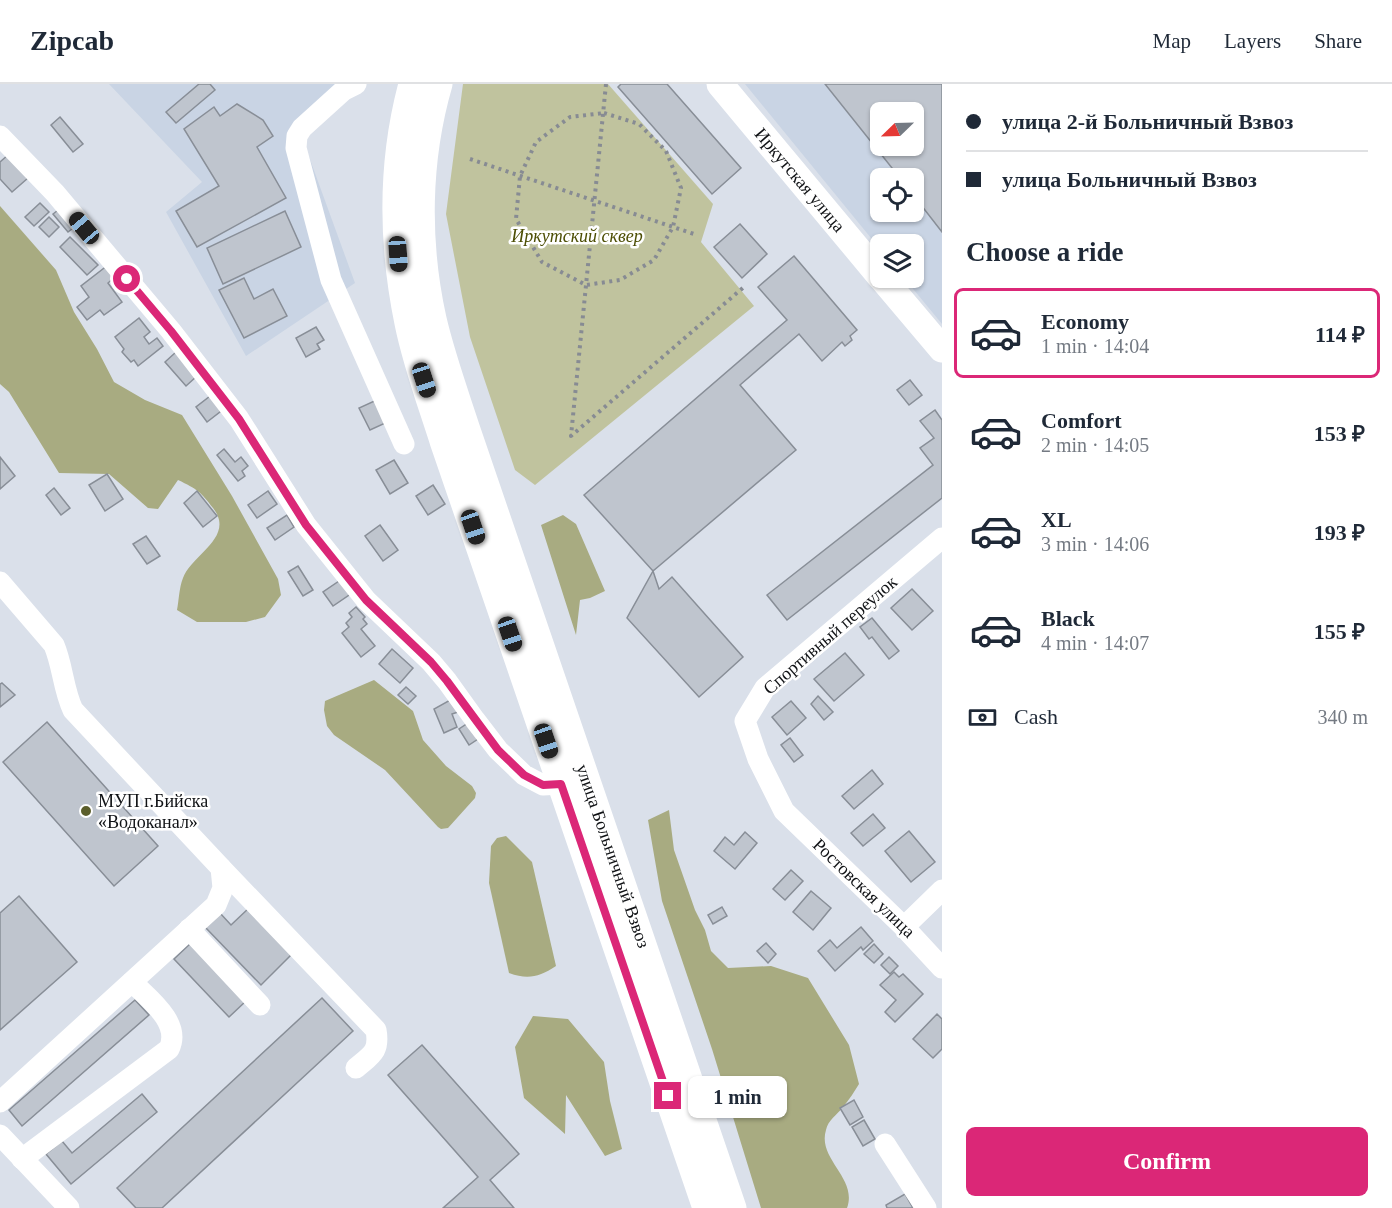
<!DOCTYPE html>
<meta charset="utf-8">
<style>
:root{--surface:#fff;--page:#f2f2f3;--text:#1f2937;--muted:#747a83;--line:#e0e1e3;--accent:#db2777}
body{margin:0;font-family:"Times New Roman",serif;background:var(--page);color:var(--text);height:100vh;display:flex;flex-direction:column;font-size:22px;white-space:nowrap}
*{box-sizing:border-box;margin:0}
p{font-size:20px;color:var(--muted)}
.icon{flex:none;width:33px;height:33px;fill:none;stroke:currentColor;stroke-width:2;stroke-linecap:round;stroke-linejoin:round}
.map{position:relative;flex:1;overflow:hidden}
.details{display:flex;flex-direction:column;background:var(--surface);width:450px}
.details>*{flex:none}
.banner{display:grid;align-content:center;height:132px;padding:0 24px;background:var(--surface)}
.needle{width:39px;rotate:247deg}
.buttons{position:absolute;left:870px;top:18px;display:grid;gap:12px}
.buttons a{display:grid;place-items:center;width:54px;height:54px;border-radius:9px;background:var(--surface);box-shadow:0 2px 4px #0004;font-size:30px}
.end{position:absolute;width:27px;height:27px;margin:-14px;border:8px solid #db2777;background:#fff;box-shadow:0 0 0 3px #fff}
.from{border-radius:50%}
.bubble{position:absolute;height:42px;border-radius:9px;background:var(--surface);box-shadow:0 2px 4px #0004;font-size:20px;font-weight:700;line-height:42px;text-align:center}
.car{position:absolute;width:18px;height:36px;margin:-18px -9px;border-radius:8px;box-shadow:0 0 4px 2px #0007;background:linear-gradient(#222 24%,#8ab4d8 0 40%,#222 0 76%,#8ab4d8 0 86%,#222 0)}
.banner b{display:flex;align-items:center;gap:21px;height:57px;font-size:22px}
.banner b+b{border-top:2px solid var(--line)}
.banner i{width:15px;height:15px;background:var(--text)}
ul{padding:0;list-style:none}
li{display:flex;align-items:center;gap:18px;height:90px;margin:0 12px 9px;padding:0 12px;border:3px solid transparent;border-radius:9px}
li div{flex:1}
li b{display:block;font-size:22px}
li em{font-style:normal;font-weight:700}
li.on{border-color:var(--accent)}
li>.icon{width:54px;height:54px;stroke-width:1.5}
h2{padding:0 24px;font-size:27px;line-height:72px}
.pay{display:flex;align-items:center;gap:15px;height:66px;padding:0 24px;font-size:22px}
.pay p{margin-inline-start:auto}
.primary-button{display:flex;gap:12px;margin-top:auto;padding:12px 24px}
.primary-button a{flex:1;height:69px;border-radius:9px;background:var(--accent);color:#fff;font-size:24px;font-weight:700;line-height:69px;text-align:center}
header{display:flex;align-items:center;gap:36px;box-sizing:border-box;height:84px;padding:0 30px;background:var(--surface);border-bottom:2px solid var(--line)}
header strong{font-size:28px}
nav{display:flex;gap:33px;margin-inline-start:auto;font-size:21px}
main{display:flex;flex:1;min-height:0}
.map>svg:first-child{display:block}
.built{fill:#c9d4e4;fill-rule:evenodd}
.green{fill:#c0c39e}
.forest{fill:#a8ab81}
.building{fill:#bfc5ce;stroke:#888e97;stroke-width:1.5;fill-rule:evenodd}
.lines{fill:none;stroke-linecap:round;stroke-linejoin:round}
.path{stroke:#878b93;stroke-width:4;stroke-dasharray:3 4.5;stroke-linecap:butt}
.minor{stroke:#fff;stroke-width:21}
.major{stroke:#fff;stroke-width:27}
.route{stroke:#db2777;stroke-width:8}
.poi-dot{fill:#5b5e2b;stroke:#fff;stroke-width:2}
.labels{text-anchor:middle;stroke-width:5;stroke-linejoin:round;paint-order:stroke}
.street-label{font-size:18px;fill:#101215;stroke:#fff}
.park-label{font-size:18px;font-style:italic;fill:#4c4e04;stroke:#fff}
.poi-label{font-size:18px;fill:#101215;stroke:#fff;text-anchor:start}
</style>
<header>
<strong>Zipcab</strong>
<nav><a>Map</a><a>Layers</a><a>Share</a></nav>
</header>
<main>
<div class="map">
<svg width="942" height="1124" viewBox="0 0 942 1124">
<rect width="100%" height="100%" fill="#dae0ea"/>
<g class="built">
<polygon points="109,0 342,0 296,37 355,199 246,272 166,128 202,98"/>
<path d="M745 0H942V240L904 194H914V160H880V165ZM880 28H914V62H880ZM880 94H914V128H880Z"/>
</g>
<polygon class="green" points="463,0 608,0 713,120 701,158 754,222 535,401 515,386 470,253 446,130"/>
<g class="forest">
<path d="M0 122 56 186 74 228 97 265 114 298 145 316 182 331 232 412 278 495 281 511 265 533 246 538H197L177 526C179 516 179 504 183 494 191 471 236 453 213 424 201 408 197 405 178 396L158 425 148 424 109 390 59 389 9 308 0 300Z"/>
<polygon points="563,431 576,440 605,507 590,514 580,516 576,551 541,441"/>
<polygon points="374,596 413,627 423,656 446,682 472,702 476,709 475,714 448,744 441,745 438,743 385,686 334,651 327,642 324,626 325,617"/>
<path d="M669 726 674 766 695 826 705 846 711 867 728 884 771 882 808 894 849 961 859 1000C854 1008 849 1016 843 1023 837 1031 828 1036 826 1046 817 1075 858 1094 847 1124H761L712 965 662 817 648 736Z"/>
<path d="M506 752 532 778 556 882C539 893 528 896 509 889L489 799 491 762 497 754Z"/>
<polygon points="533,932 568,935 604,978 610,1017 622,1065 605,1072 566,1011 565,1050 524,1014 515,963"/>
</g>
<g class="building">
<polygon points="199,0 210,0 215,6 176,39 166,28"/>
<polygon points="621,0 667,0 741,84 712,110 618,3"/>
<path d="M825 0H942V148L914 112V94H900ZM880 28H914V62H880Z"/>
<polygon points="237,20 263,36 273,52 257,63 286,114 197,163 176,127 219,102 184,45 214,23 220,32"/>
<polygon points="60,33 83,60 73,68 51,41"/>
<polygon points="8,71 28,94 12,108 0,95 0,78"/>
<polygon points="40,119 49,128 34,142 25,133"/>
<polygon points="62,123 77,141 68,148 53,130"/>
<polygon points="285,127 301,163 223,200 207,164"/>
<polygon points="49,133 59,143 49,153 39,143"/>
<polygon points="740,140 767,170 742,194 714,163"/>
<polygon points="70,153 98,181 87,191 60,163"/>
<polygon points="794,172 857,246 850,252 852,256 845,262 842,258 822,277 799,250 740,301 796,366 653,487 584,411 787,236 758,203"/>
<polygon points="108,181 116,192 108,199 122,218 104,231 100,226 87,236 77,223 89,213 81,202"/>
<polygon points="244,194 254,215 273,205 287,232 244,254 219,206"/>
<polygon points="139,234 150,248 144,253 149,260 157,254 163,262 138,282 134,276 131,278 122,268 124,265 115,253"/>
<polygon points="316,243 324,256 317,260 320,265 306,273 296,254"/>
<polygon points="176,268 197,292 186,302 165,278"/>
<polygon points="910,296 922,311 909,321 897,306"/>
<polygon points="214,309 225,324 207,338 196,323"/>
<polygon points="381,314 392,336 370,346 359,324"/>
<polygon points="935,326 942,336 942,414 787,536 767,511 933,381 920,364 934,354 920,337"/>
<polygon points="224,365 235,378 241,373 248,382 242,387 245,392 238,397 217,371"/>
<polygon points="0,373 15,392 0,405"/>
<polygon points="394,376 408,399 390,410 376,386"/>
<polygon points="107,390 123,415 105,427 89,401"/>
<polygon points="433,401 445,420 428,431 416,412"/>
<polygon points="54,404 70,424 61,431 46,411"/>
<polygon points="197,407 217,432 203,443 184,419"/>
<polygon points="268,407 277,420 257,434 248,421"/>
<polygon points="287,431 294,443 275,456 267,444"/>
<polygon points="380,441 398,466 383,477 365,452"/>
<polygon points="146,452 160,472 147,480 133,460"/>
<polygon points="298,482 313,506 303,512 288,488"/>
<polygon points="653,487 659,505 672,493 743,573 699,613 627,534"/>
<polygon points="342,495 352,509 333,522 323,508"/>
<polygon points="912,505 933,527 912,546 891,524"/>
<polygon points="356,523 365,533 363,535 367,540 361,545 375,562 361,573 342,549 349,543 346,539 352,533 349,529"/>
<polygon points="872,534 899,567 889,575 872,553 869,555 860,543"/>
<polygon points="392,565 413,584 400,599 379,580"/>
<polygon points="845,569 864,591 834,617 814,595"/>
<polygon points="2,599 15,611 0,623 0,600"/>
<polygon points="406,603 416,612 408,620 398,611"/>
<polygon points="818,612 833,628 824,636 811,620"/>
<polygon points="452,615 458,628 452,630 457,643 444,649 434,625"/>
<polygon points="791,617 806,634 787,651 772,633"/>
<polygon points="47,638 158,762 114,802 3,678"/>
<polygon points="468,639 478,655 469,661 459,645"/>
<polygon points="790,654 803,671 794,678 781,661"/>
<polygon points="872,686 883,700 854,725 842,712"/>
<polygon points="873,730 885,744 863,762 851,749"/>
<polygon points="909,747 935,778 911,798 885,767"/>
<polygon points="745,748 757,759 735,785 714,767 725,753 734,761"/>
<polygon points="791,786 803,797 785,816 773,805"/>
<polygon points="811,807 831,824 813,846 793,828"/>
<polygon points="19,812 77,878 0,946 0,829"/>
<polygon points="250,823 294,868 261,901 205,843 220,829 231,841"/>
<polygon points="722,823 727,832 713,840 708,831"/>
<polygon points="861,843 873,857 863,866 861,863 835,887 818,867 830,856 837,864"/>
<polygon points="192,858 246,917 229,933 174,875"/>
<polygon points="766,859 776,870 768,879 757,867"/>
<polygon points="874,860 883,870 874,879 864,870"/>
<polygon points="889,873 898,882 890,890 881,881"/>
<polygon points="894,888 899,893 903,890 923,910 895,938 885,928 896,916 880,901"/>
<polygon points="322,914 353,947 162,1124 136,1124 117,1104"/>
<polygon points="135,916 149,931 22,1042 9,1026"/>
<polygon points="937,930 942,935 942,965 933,974 913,955"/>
<polygon points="422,961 519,1070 490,1096 514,1124 443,1124 478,1093 388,991"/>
<polygon points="142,1010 157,1028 71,1100 46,1070 62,1057 72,1069"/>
<polygon points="854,1016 863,1033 850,1041 840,1024"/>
<polygon points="864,1036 875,1055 863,1062 852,1043"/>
<polygon points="905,1110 913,1124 887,1124 886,1121"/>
</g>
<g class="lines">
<g class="path">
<polyline points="606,0 571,352 745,202"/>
<polygon points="604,29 639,40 666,67 681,104 673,143 654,176 620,196 586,201 542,178 516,135 520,92 536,58 570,33"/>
<polyline points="470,75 694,150"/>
</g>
<g class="minor">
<polyline points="356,0 344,6 302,44 297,52 296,64 331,196 404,360"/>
<polyline points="0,52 55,109 171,247 239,335 306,441 366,516 431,578 447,597 475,636 498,666 524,691 543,701 561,700"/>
<polyline points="942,454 765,604 745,637 758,675 784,727 904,843 942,884"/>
<path d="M0 498 54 561C63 582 63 605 73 626L221 784 223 804 216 821 0 1018"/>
<path d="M221 784 376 946C380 968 371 971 356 984"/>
<polyline points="904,843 942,806"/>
<polyline points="189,845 260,921"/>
<polyline points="0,1051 69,1124"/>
<polyline points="885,1060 926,1124"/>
<path d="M22 1075 169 965C182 939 148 914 132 898"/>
</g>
<g class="major">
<path d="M412 0C391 78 392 161 408 239 416 279 431 319 443 357L706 1124"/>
<path d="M439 0C417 76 416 158 433 235 442 274 456 312 468 349L733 1124"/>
<polyline points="720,0 880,192"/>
<polyline points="882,194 942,265"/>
</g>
</g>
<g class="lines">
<polyline class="route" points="127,195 171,247 239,335 306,441 366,516 431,578 447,597 498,666 524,691 543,701 561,700 668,1012"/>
</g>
<circle class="poi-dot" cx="86" cy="727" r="6"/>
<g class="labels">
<g class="street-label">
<text transform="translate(800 96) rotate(50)" y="6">Иркутская улица</text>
<text transform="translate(830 551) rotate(-41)" y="6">Спортивный переулок</text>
<text transform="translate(613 772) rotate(71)" y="6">улица Больничный Взвоз</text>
<text transform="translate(864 804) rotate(44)" y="6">Ростовская улица</text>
</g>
<g class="park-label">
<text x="577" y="158">Иркутский сквер</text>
</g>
<g class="poi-label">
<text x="98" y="723">МУП г.Бийска<tspan x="98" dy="21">«Водоканал»</tspan></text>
</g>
</g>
</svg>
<div class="buttons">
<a><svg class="needle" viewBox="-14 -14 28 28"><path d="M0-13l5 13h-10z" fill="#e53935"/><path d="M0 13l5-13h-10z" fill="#747a83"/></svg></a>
<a><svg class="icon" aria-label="locate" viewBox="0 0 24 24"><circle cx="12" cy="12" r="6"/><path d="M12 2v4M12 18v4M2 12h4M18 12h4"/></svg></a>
<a><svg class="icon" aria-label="layers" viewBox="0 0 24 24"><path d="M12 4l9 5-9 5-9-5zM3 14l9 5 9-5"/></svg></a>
</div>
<i class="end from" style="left:127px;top:195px"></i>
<i class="end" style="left:668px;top:1012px"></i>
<div class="bubble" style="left:688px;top:992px;width:99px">1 min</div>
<i class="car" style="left:84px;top:144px;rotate:320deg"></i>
<i class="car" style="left:398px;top:170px;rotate:176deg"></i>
<i class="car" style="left:424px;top:296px;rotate:162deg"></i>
<i class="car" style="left:473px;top:443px;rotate:161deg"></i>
<i class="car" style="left:510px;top:550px;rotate:161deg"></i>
<i class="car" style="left:546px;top:657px;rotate:161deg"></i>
</div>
<section class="details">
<div class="banner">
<b><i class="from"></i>улица 2-й Больничный Взвоз</b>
<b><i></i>улица Больничный Взвоз</b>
</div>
<h2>Choose a ride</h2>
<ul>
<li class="on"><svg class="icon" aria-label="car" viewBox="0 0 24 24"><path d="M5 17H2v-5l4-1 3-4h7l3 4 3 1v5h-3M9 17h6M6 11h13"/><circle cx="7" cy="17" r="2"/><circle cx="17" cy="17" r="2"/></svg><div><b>Economy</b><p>1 min · 14:04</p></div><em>114 ₽</em></li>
<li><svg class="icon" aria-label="car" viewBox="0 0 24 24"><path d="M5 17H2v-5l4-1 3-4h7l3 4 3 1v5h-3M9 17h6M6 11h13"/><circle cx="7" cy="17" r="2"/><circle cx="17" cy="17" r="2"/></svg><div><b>Comfort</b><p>2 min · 14:05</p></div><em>153 ₽</em></li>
<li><svg class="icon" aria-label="car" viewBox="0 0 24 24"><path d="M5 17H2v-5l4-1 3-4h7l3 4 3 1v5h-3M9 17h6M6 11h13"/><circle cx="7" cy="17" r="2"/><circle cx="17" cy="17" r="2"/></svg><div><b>XL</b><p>3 min · 14:06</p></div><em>193 ₽</em></li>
<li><svg class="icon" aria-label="car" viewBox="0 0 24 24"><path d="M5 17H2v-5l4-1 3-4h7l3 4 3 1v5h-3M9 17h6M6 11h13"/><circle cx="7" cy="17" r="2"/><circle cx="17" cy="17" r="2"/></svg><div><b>Black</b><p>4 min · 14:07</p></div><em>155 ₽</em></li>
</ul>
<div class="pay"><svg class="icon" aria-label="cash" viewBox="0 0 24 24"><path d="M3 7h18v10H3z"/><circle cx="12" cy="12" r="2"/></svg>Cash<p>340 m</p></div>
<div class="primary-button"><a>Confirm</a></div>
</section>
</main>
